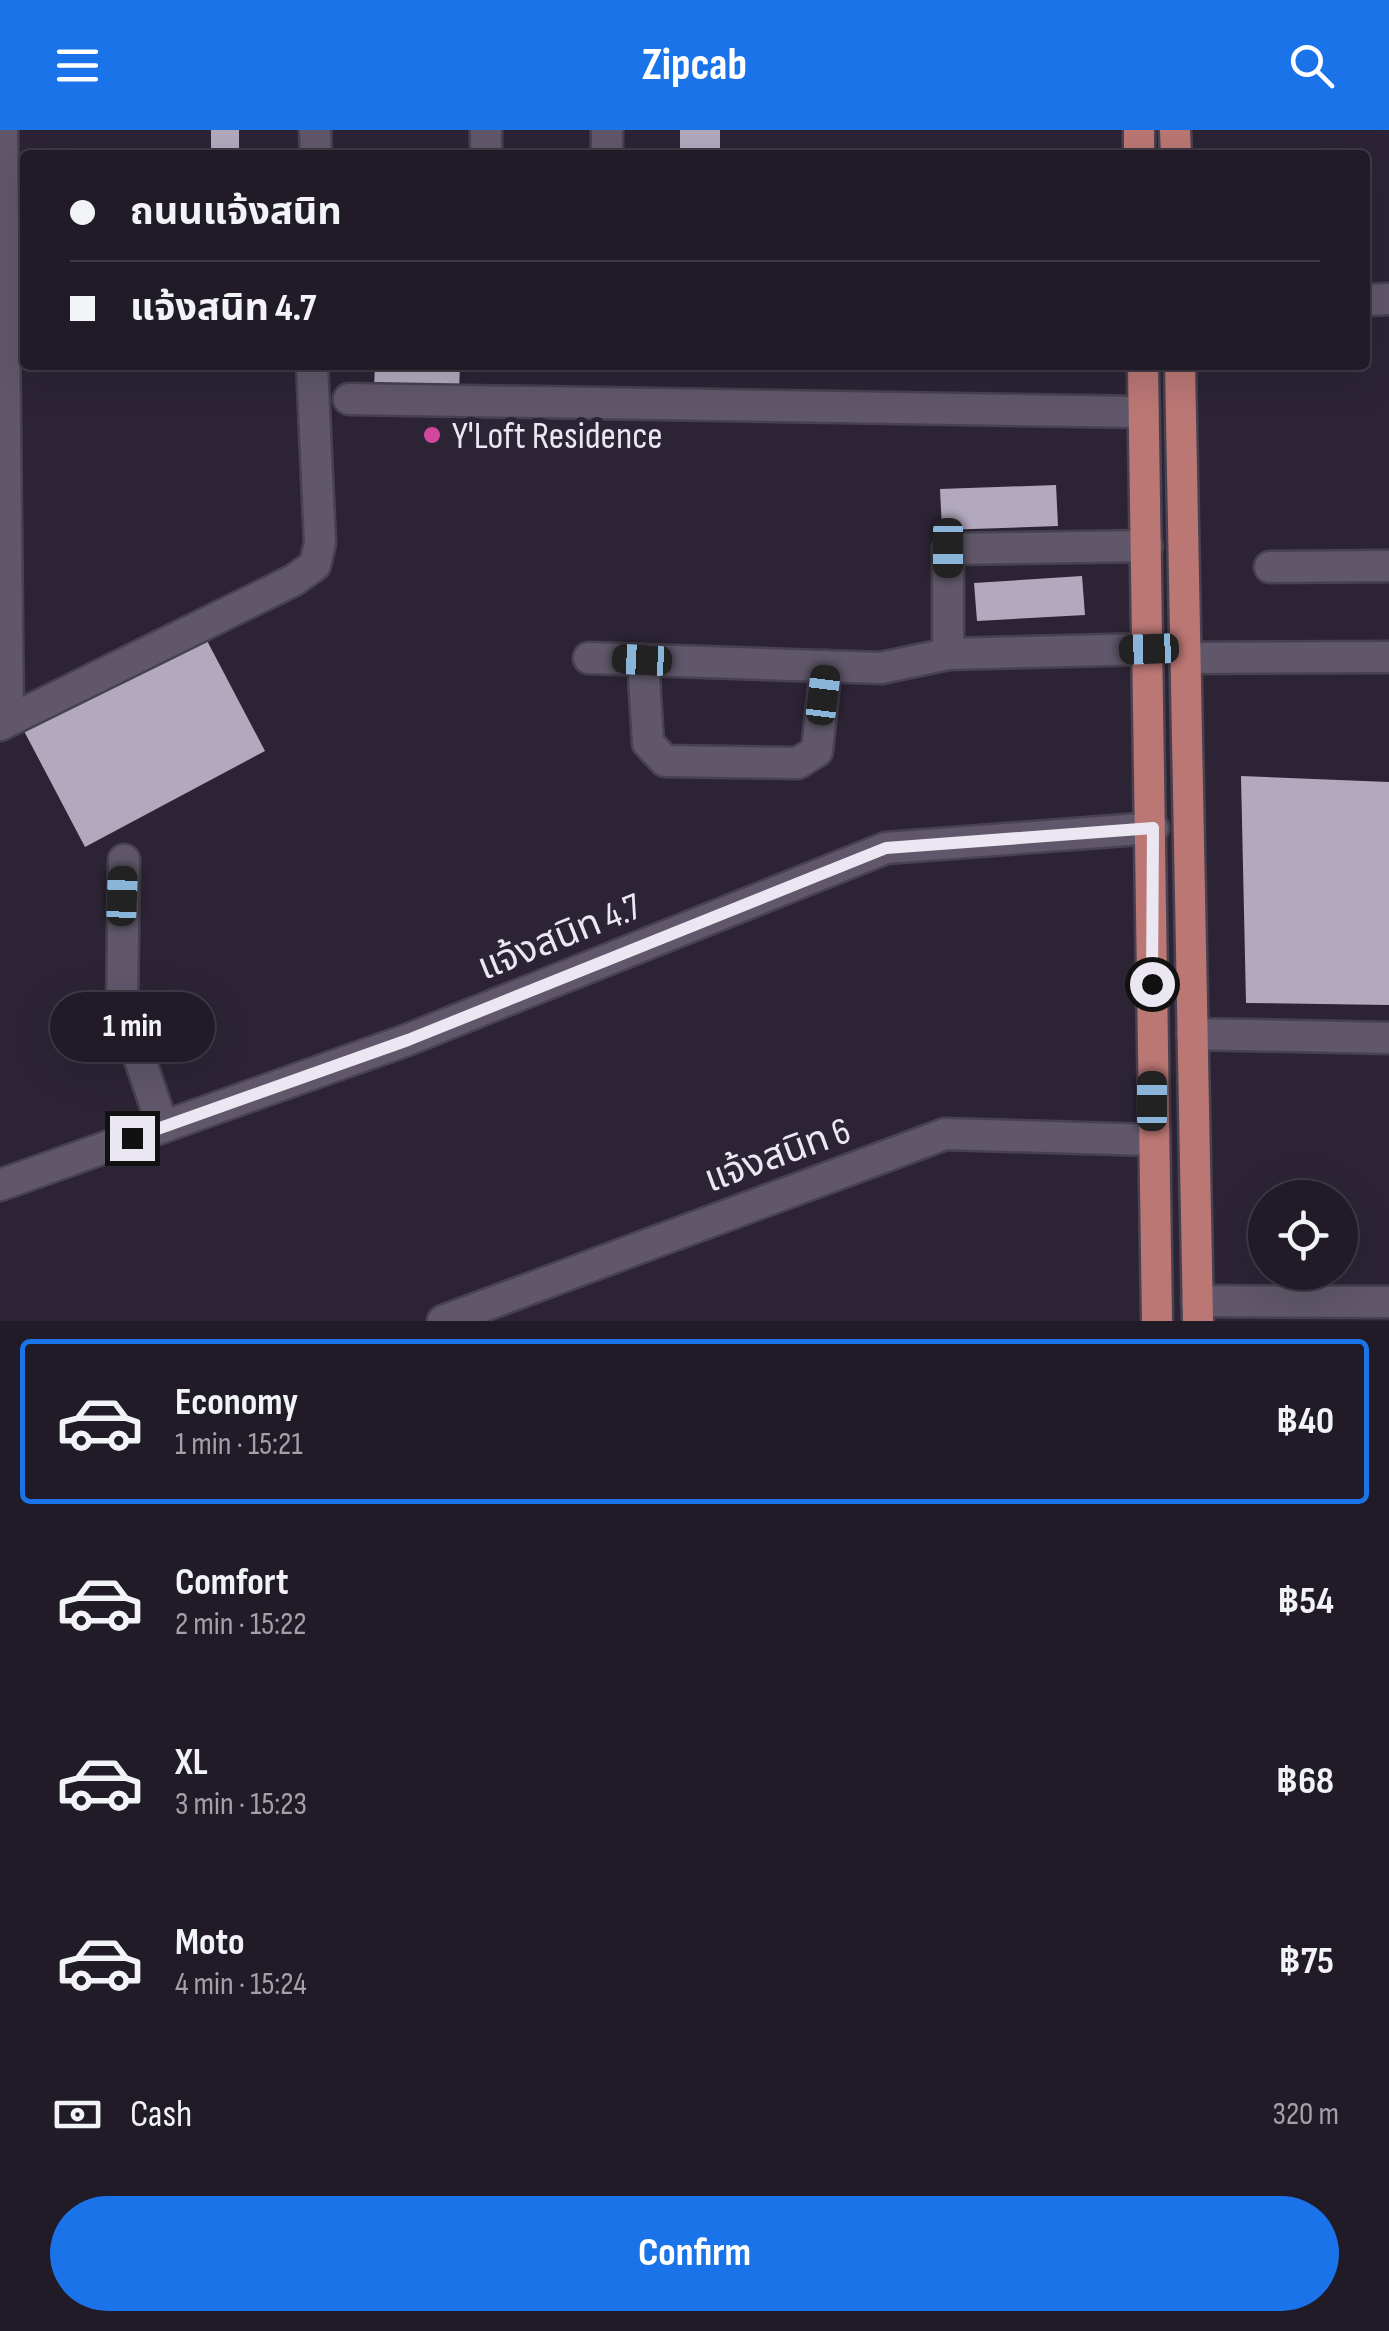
<!DOCTYPE html>
<meta charset="utf-8">
<style>
:root{--surface:#211b28;--page:#292430;--text:#f1f3f6;--muted:#a2a1a8;--line:#3e3945;--accent:#1a73e8}
body{margin:0;font-family:"Sofia Sans Condensed","Noto Sans Thai",sans-serif;background:var(--page);color:var(--text);height:100vh;display:flex;flex-direction:column;font-size:38px;white-space:nowrap}
*{box-sizing:border-box;margin:0}
p{font-size:32px;color:var(--muted)}
.icon{flex:none;width:55px;height:55px;fill:none;stroke:currentColor;stroke-width:2;stroke-linecap:round;stroke-linejoin:round}
.map{position:relative;height:1191px;overflow:hidden}
.sheet{display:flex;flex-direction:column;background:var(--surface);flex:1}
.sheet>*{flex:none}
.guide{position:absolute;left:20px;top:20px;width:1350px;height:220px;border-radius:10px;box-shadow:0 10px 40px #0002,0 0 0 2px var(--line);display:grid;align-content:center;height:220px;padding:0 50px;background:var(--surface)}
.tools{position:absolute;left:1248px;top:1050px;display:grid;gap:20px}
.tools a{display:grid;place-items:center;width:110px;height:110px;border-radius:50%;background:var(--surface);box-shadow:0 10px 40px #0002,0 0 0 2px var(--line);font-size:50px}
.end{position:absolute;width:45px;height:45px;margin:-22px;border:12px solid #ebe7f2;background:#111;box-shadow:0 0 0 5px #111}
.from{border-radius:50%}
.bubble{position:absolute;height:70px;border-radius:35px;background:var(--surface);box-shadow:0 10px 40px #0002,0 0 0 2px var(--line);font-size:32px;font-weight:700;line-height:70px;text-align:center}
.car{position:absolute;width:30px;height:60px;margin:-30px -15px;border-radius:12px;box-shadow:0 0 8px 2px #0007;background:linear-gradient(#222 24%,#8ab4d8 0 40%,#222 0 76%,#8ab4d8 0 86%,#222 0)}
.guide b{display:flex;align-items:center;gap:35px;height:95px;font-size:38px}
.guide b+b{border-top:2px solid var(--line)}
.guide i{width:25px;height:25px;background:var(--text)}
ul{padding:18px 0 0;list-style:none}
li{display:flex;align-items:center;gap:30px;height:165px;margin:0 20px 15px;padding:0 30px;border:5px solid transparent;border-radius:10px}
li div{flex:1}
li b{display:block;font-size:38px}
li em{font-style:normal;font-weight:700}
li.on{border-color:var(--accent)}
li>.icon{width:90px;height:90px;stroke-width:1.5}
.pay{display:flex;align-items:center;gap:25px;height:110px;padding:0 50px;font-size:38px}
.pay p{margin-inline-start:auto}
.cta{display:flex;gap:20px;margin-top:auto;padding:20px 50px}
.cta a{flex:1;height:115px;border-radius:60px;background:var(--accent);color:#fff;font-size:40px;font-weight:700;line-height:115px;text-align:center}
header{display:flex;justify-content:space-between;align-items:center;height:130px;padding:0 50px;background:var(--accent);color:#fff;font-size:45px;font-weight:700}
.map>svg:first-child{display:block}
.building{fill:#b2a9be}
.lines{fill:none;stroke-linecap:round;stroke-linejoin:round}
.minor-casing{stroke:#48414f;stroke-width:35}
.major-casing{stroke:#48414f;stroke-width:35}
.minor{stroke:#60586a;stroke-width:30}
.major{stroke:#ba7774;stroke-width:30}
.route{stroke:#ebe7f2;stroke-width:12}
.hotel-dot{fill:#d1479c;stroke:#2c2435;stroke-width:4}
.labels{text-anchor:middle;stroke-width:10;stroke-linejoin:round;paint-order:stroke}
.poi-label{font-size:38px;fill:#ebe7f2;stroke:#2c2435;text-anchor:start}
.street-label{font-size:38px;fill:#ebe7f2;stroke:#2c2435}
</style>
<header><svg class="icon" aria-label="menu" viewBox="0 0 24 24"><path d="M4 6h16M4 12h16M4 18h16"/></svg>Zipcab<svg class="icon" aria-label="search" viewBox="0 0 24 24"><circle cx="10" cy="10" r="6"/><path d="M15 15l6 6"/></svg></header>
<div class="map">
<svg width="1389" height="1191" viewBox="0 0 1389 1191">
<rect width="100%" height="100%" fill="#2c2435"/>
<g class="building">
<rect x="211" y="0" width="28" height="25"/>
<rect x="680" y="0" width="40" height="25"/>
<polygon points="375,235 460,235 459,261 374,257"/>
<polygon points="1056,355 1058,396 942,400 940,359"/>
<polygon points="1082,446 1085,485 977,491 974,453"/>
<polygon points="204,505 265,621 85,717 24,601"/>
<polygon points="1241,646 1389,652 1389,875 1246,873"/>
</g>
<g class="lines">
<defs>
<g id="minor">
<polyline points="2,0 8,591"/>
<polyline points="315,0 316,25"/>
<polyline points="486,0 486,25"/>
<polyline points="607,0 607,19"/>
<polyline points="1365,170 1389,169"/>
<polyline points="349,269 1144,282"/>
<polyline points="1270,437 1389,436"/>
<polyline points="948,524 948,419 1147,416"/>
<polyline points="589,528 881,538 948,524 1149,519"/>
<polyline points="1185,528 1389,527"/>
<polyline points="643,530 648,613 665,631 798,633 817,621 826,536"/>
<polyline points="0,595 294,450 315,435 320,413 312,235"/>
<polyline points="124,730 122,877 163,997"/>
<polyline points="1192,904 1389,908"/>
<polyline points="0,1055 407,910 886,718 1153,698"/>
<polyline points="1197,1171 1389,1172"/>
<polyline points="443,1191 945,1004 1151,1010"/>
</g>
<g id="major">
<polyline points="1139,0 1139,25"/>
<polyline points="1175,0 1176,25"/>
<polyline points="1143,235 1157,1191"/>
<polyline points="1180,235 1198,1191"/>
</g>
</defs>
<use href="#minor" class="minor-casing"/>
<use href="#major" class="major-casing"/>
<use href="#minor" class="minor"/>
<use href="#major" class="major"/>
</g>
<g class="lines">
<polyline class="route" points="132,1008 408,910 886,718 1153,698 1152,854"/>
</g>
<circle class="hotel-dot" cx="432" cy="305" r="10"/>
<g class="labels">
<g class="poi-label">
<text x="452" y="318">Y'Loft Residence</text>
</g>
<g class="street-label">
<text transform="translate(559 806) rotate(-22)" y="13">แจ้งสนิท 4.7</text>
<text transform="translate(777 1024) rotate(-20)" y="13">แจ้งสนิท 6</text>
</g>
</g>
</svg>
<div class="tools">
<a><svg class="icon" aria-label="locate" viewBox="0 0 24 24"><circle cx="12" cy="12" r="6"/><path d="M12 2v4M12 18v4M2 12h4M18 12h4"/></svg></a>
</div>
<i class="end from" style="left:1152px;top:854px"></i>
<i class="end" style="left:132px;top:1008px"></i>
<div class="bubble" style="left:50px;top:862px;width:165px">1 min</div>
<i class="car" style="left:948px;top:418px;rotate:180deg"></i>
<i class="car" style="left:1149px;top:519px;rotate:268deg"></i>
<i class="car" style="left:642px;top:530px;rotate:273deg"></i>
<i class="car" style="left:823px;top:565px;rotate:7deg"></i>
<i class="car" style="left:122px;top:766px;rotate:2deg"></i>
<i class="car" style="left:1152px;top:971px;rotate:0deg"></i>
<div class="guide">
<b><i class="from"></i>ถนนแจ้งสนิท</b>
<b><i></i>แจ้งสนิท 4.7</b>
</div>
</div>
<section class="sheet">
<ul>
<li class="on"><svg class="icon" aria-label="car" viewBox="0 0 24 24"><path d="M5 17H2v-5l4-1 3-4h7l3 4 3 1v5h-3M9 17h6M6 11h13"/><circle cx="7" cy="17" r="2"/><circle cx="17" cy="17" r="2"/></svg><div><b>Economy</b><p>1 min · 15:21</p></div><em>฿40</em></li>
<li><svg class="icon" aria-label="car" viewBox="0 0 24 24"><path d="M5 17H2v-5l4-1 3-4h7l3 4 3 1v5h-3M9 17h6M6 11h13"/><circle cx="7" cy="17" r="2"/><circle cx="17" cy="17" r="2"/></svg><div><b>Comfort</b><p>2 min · 15:22</p></div><em>฿54</em></li>
<li><svg class="icon" aria-label="car" viewBox="0 0 24 24"><path d="M5 17H2v-5l4-1 3-4h7l3 4 3 1v5h-3M9 17h6M6 11h13"/><circle cx="7" cy="17" r="2"/><circle cx="17" cy="17" r="2"/></svg><div><b>XL</b><p>3 min · 15:23</p></div><em>฿68</em></li>
<li><svg class="icon" aria-label="car" viewBox="0 0 24 24"><path d="M5 17H2v-5l4-1 3-4h7l3 4 3 1v5h-3M9 17h6M6 11h13"/><circle cx="7" cy="17" r="2"/><circle cx="17" cy="17" r="2"/></svg><div><b>Moto</b><p>4 min · 15:24</p></div><em>฿75</em></li>
</ul>
<div class="pay"><svg class="icon" aria-label="cash" viewBox="0 0 24 24"><path d="M3 7h18v10H3z"/><circle cx="12" cy="12" r="2"/></svg>Cash<p>320 m</p></div>
<div class="cta"><a>Confirm</a></div>
</section>
